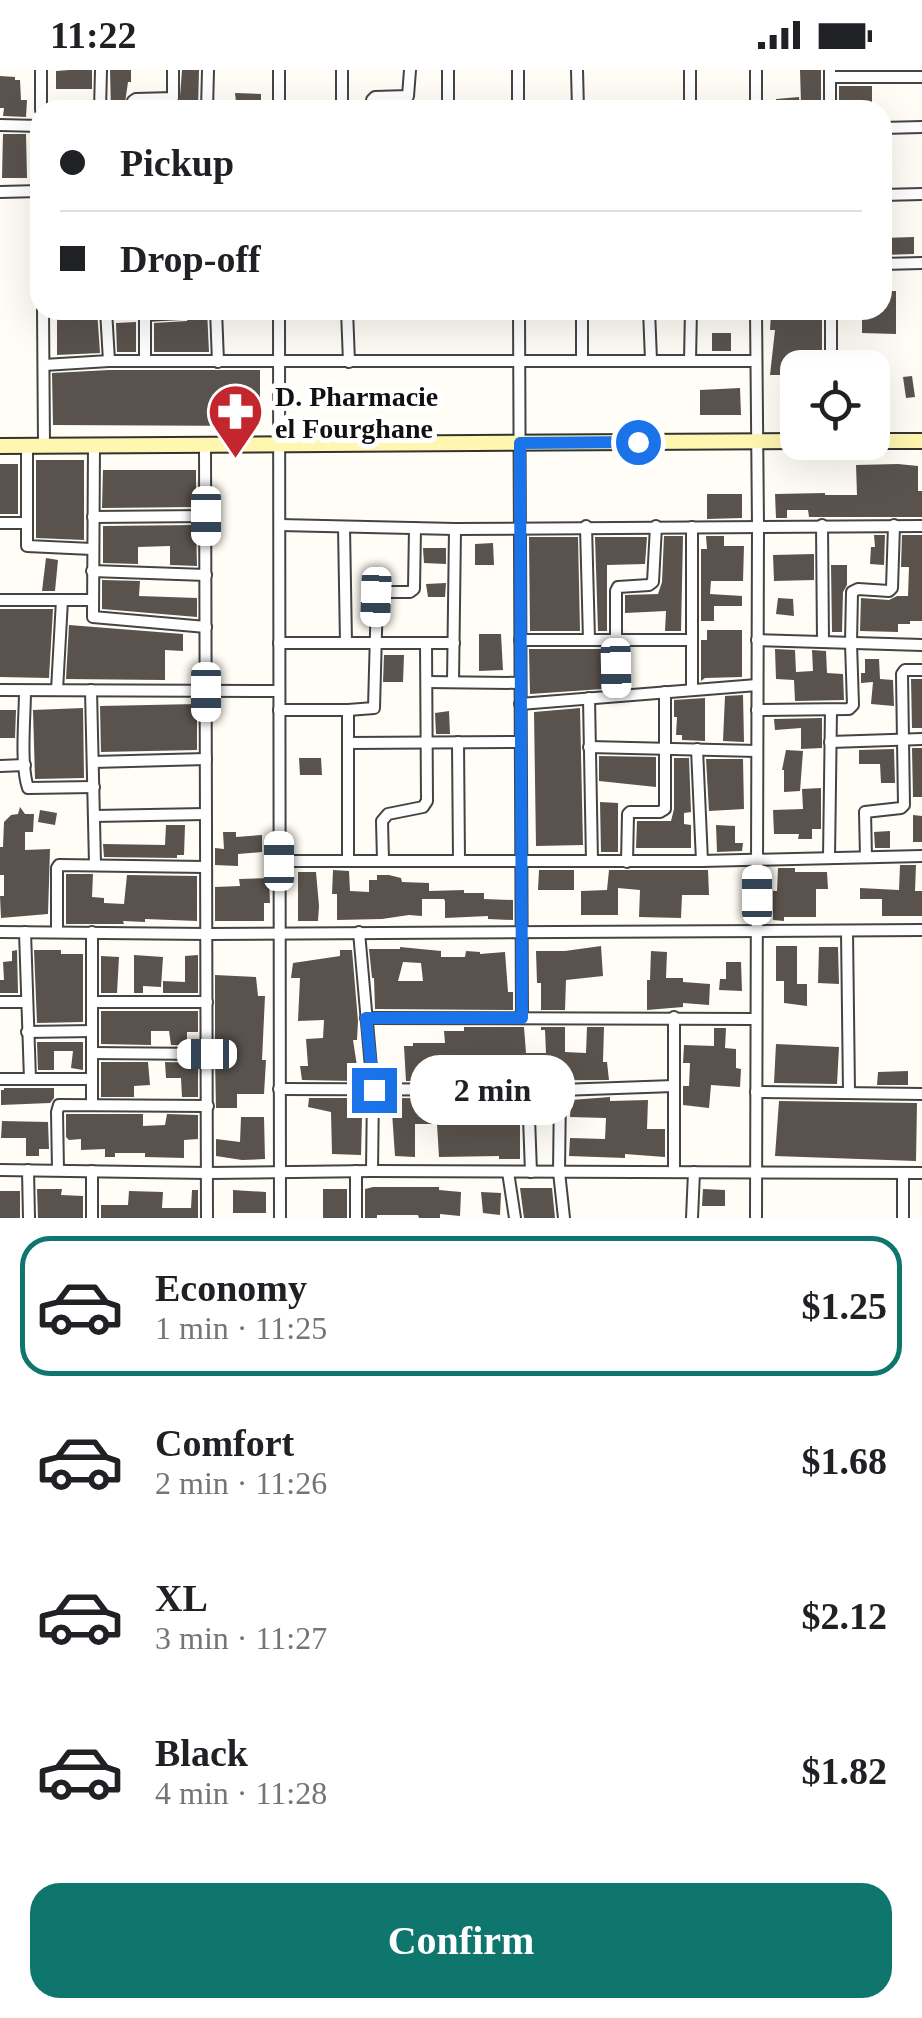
<!DOCTYPE html>
<meta charset="utf-8">
<style>
:root{--surface:#fff;--page:#f2f2f2;--text:#202124;--muted:#757577;--line:#e0e0e0;--accent:#0f766e}
body{margin:0;font-family:Georgia,serif;background:var(--page);color:var(--text);height:100vh;display:flex;flex-direction:column;font-size:38px;white-space:nowrap}
*{box-sizing:border-box;margin:0}
p{font-size:32px;color:var(--muted)}
.icon{flex:none;width:55px;height:55px;fill:none;stroke:currentColor;stroke-width:2;stroke-linecap:round;stroke-linejoin:round}
.map{position:relative;height:1148px;overflow:hidden}
.sheet{display:flex;flex-direction:column;background:var(--surface);flex:1}
.sheet>*{flex:none}
.hud{position:absolute;left:30px;top:30px;width:862px;height:220px;border-radius:30px;box-shadow:0 10px 40px #0002;display:grid;align-content:center;height:220px;padding:0 30px;background:var(--surface)}
.controls{position:absolute;left:780px;top:280px;display:grid;gap:20px}
.controls a{display:grid;place-items:center;width:110px;height:110px;border-radius:20px;background:var(--surface);box-shadow:0 10px 40px #0002;font-size:50px}
.end{position:absolute;width:45px;height:45px;margin:-22px;border:12px solid #1a73e8;background:#fff;box-shadow:0 0 0 5px #fff}
.from{border-radius:50%}
.bubble{position:absolute;height:70px;border-radius:30px;background:var(--surface);box-shadow:0 10px 40px #0002;font-size:32px;font-weight:600;line-height:70px;text-align:center}
.car{position:absolute;width:30px;height:60px;margin:-30px -15px;border-radius:12px;box-shadow:0 0 8px 2px #0007;background:linear-gradient(#fff 24%,#345 0 40%,#fff 0 76%,#345 0 86%,#fff 0)}
.hud b{display:flex;align-items:center;gap:35px;height:95px;font-size:38px}
.hud b+b{border-top:2px solid var(--line)}
.hud i{width:25px;height:25px;background:var(--text)}
ul{padding:18px 0 0;list-style:none}
li{display:flex;align-items:center;gap:30px;height:140px;margin:0 20px 15px;padding:0 10px;border:5px solid transparent;border-radius:30px}
li div{flex:1}
li b{display:block;font-size:38px}
li em{font-style:normal;font-weight:600}
li.on{border-color:var(--accent)}
li>.icon{width:90px;height:90px;stroke-width:1.5}
.cta{display:flex;gap:20px;margin-top:auto;padding:20px 30px}
.cta a{flex:1;height:115px;border-radius:30px;background:var(--accent);color:#fff;font-size:40px;font-weight:600;line-height:115px;text-align:center}
.status{display:flex;justify-content:space-between;align-items:center;height:70px;padding:0 50px;background:var(--surface);direction:ltr}
.status svg{height:28px;fill:currentColor}
.map>svg:first-child{display:block}
.building{fill:#5a524d;fill-rule:evenodd}
.lines{fill:none;stroke-linecap:round;stroke-linejoin:round}
.street-casing{stroke:#444;stroke-width:14}
.secondary-casing{stroke:#333;stroke-width:18}
.street{stroke:#fff;stroke-width:10}
.secondary{stroke:#fff6b0;stroke-width:14}
.route{stroke:#1a73e8;stroke-width:12}
.labels{text-anchor:middle;stroke-width:10;stroke-linejoin:round;paint-order:stroke}
.poi-label{font-size:28px;font-weight:bold;fill:#111;stroke:#fff;text-anchor:start}
</style>
<div class="status"><b>11:22</b><svg viewBox="0 0 49 12"><path d="M0 12V9h3v3zM5 12V6h3v6zM10 12V3h3v9zM15 12V0h3v12zM26 1h20v11H26zM47 4h2v5h-2z"/></svg></div>
<div class="map">
<svg width="922" height="1148" viewBox="0 0 922 1148">
<rect width="100%" height="100%" fill="#fffdf5"/>
<g class="building">
<polygon points="69,0 92,0 92,19 56,19 56,1"/>
<polygon points="110,0 131,0 131,12 128,12 124,40 111,40"/>
<polygon points="182,0 199,0 198,40 179,40"/>
<polygon points="800,0 821,0 821,36 820,33 801,33"/>
<polygon points="0,6 15,7 15,10 20,10 21,30 27,30 26,47 3,46 4,38 0,38"/>
<rect x="839" y="16" width="33" height="24"/>
<polygon points="235,23 261,24 261,40 237,40"/>
<polygon points="799,27 800,39 777,40 776,29"/>
<polygon points="3,64 26,64 27,108 2,108"/>
<polygon points="914,167 914,184 882,185 882,168"/>
<polygon points="882,221 896,221 896,264 862,263 862,240 882,240"/>
<polygon points="57,240 97,240 100,283 57,285"/>
<polygon points="193,240 207,240 209,282 154,282 154,253 187,251"/>
<polygon points="798,242 798,244 822,243 822,298 798,298 797,305 770,305 775,260 770,260 771,243"/>
<polygon points="136,252 136,282 117,282 116,253"/>
<rect x="712" y="263" width="19" height="18"/>
<polygon points="109,300 260,300 260,356 53,355 52,303"/>
<polygon points="912,306 915,327 906,328 903,307"/>
<polygon points="740,318 741,345 700,345 700,320"/>
<polygon points="36,390 84,390 84,470 36,468"/>
<rect x="0" y="394" width="18" height="50"/>
<polygon points="898,394 918,396 918,421 922,421 922,447 809,447 808,440 787,440 787,448 776,448 775,424 825,423 825,425 857,425 856,395"/>
<polygon points="103,400 196,400 196,437 102,438"/>
<polygon points="707,424 742,424 742,448 707,449"/>
<polygon points="196,455 197,496 170,495 170,476 138,477 138,494 103,493 103,456"/>
<polygon points="874,465 885,465 884,495 870,494 871,477 875,477"/>
<polygon points="902,465 922,465 922,551 910,551 910,554 898,554 898,562 860,561 861,528 889,530 897,526 908,526 909,497 901,497"/>
<polygon points="664,466 683,466 681,561 665,561 666,541 625,543 625,525 658,524 662,512"/>
<polygon points="706,466 724,466 724,476 744,476 743,511 711,511 710,524 742,526 742,536 714,536 714,551 701,551 701,479 707,479"/>
<polygon points="529,467 578,467 580,561 530,561"/>
<polygon points="595,467 647,467 645,494 607,495 607,561 598,561"/>
<polygon points="493,473 494,495 475,495 475,474"/>
<polygon points="423,478 446,478 446,494 424,493"/>
<polygon points="814,484 814,510 774,511 773,485"/>
<polygon points="46,488 58,490 55,521 42,521"/>
<polygon points="831,495 847,495 847,515 843,522 842,562 832,562"/>
<polygon points="102,510 140,511 139,526 197,528 197,547 102,539"/>
<polygon points="446,513 445,527 428,527 426,514"/>
<polygon points="778,528 793,529 794,546 776,544"/>
<polygon points="0,539 53,539 49,608 0,607"/>
<polygon points="69,555 183,564 183,581 165,580 165,610 66,609"/>
<polygon points="707,560 742,560 742,607 705,608 701,611 701,570 707,570"/>
<polygon points="479,564 501,564 503,600 479,601"/>
<polygon points="529,579 602,579 603,619 530,624"/>
<polygon points="775,579 795,580 796,602 813,601 812,580 826,581 827,603 843,604 844,630 795,631 794,610 776,609"/>
<polygon points="384,585 404,585 403,612 383,612"/>
<polygon points="865,589 879,589 880,609 893,610 894,636 871,634 873,612 861,613 861,603 865,603"/>
<polygon points="911,609 922,609 922,658 912,658"/>
<polygon points="743,625 744,672 723,671 725,626"/>
<polygon points="705,628 705,671 682,670 682,665 676,665 677,647 674,647 674,630"/>
<polygon points="197,634 197,680 101,682 100,636"/>
<polygon points="83,638 84,708 35,709 33,640"/>
<polygon points="580,638 583,775 536,776 534,642"/>
<polygon points="0,640 16,640 15,668 0,668"/>
<polygon points="449,641 450,664 436,664 435,643"/>
<polygon points="822,648 822,678 801,679 801,658 775,660 774,649"/>
<polygon points="912,678 922,678 922,727 913,727"/>
<polygon points="894,679 895,713 881,713 880,694 859,694 859,680"/>
<polygon points="786,680 803,681 800,721 784,722 784,700 782,700"/>
<polygon points="599,686 656,687 656,717 599,711"/>
<polygon points="299,688 321,688 322,705 300,705"/>
<polygon points="674,688 689,688 691,742 684,743 684,754 691,755 691,778 636,778 637,751 671,751 674,739"/>
<polygon points="706,689 743,689 744,739 709,741"/>
<polygon points="821,718 821,759 812,759 812,769 798,769 799,764 774,764 773,740 803,739 802,719"/>
<polygon points="600,732 618,733 618,782 601,782"/>
<polygon points="20,737 25,744 34,744 33,762 25,762 25,780 50,779 48,844 1,848 0,826 4,826 4,805 0,805 0,777 3,777 4,752 11,745 18,744"/>
<polygon points="40,740 57,743 55,755 38,752"/>
<polygon points="913,745 922,746 922,772 913,772"/>
<polygon points="166,755 185,755 184,785 177,785 177,788 104,787 103,774 165,775"/>
<polygon points="716,755 735,756 735,773 743,773 742,781 717,782"/>
<polygon points="890,761 890,778 875,778 874,762"/>
<polygon points="223,762 236,762 236,767 262,765 262,782 238,784 238,796 215,795 215,778 224,779"/>
<polygon points="900,795 916,795 915,821 922,821 922,846 882,846 882,829 860,829 860,818 899,820"/>
<polygon points="778,798 795,798 795,802 827,802 828,819 816,819 816,847 784,847 784,851 773,850 773,821 777,821"/>
<polygon points="333,800 349,801 350,821 369,822 369,810 377,810 377,805 389,805 401,808 402,812 429,813 429,821 464,820 464,823 484,823 484,829 513,830 513,850 488,849 488,846 445,848 445,831 444,829 422,829 422,846 409,845 382,849 337,850 337,824 332,824"/>
<polygon points="539,800 574,800 574,820 538,820"/>
<polygon points="609,800 708,800 709,825 682,825 681,848 639,847 640,820 618,818 618,845 581,845 581,821 607,820"/>
<polygon points="298,802 316,802 319,836 318,851 298,851"/>
<polygon points="66,804 93,804 92,827 104,828 104,833 124,834 127,805 197,806 197,851 145,849 145,852 123,851 124,854 66,854"/>
<polygon points="269,808 270,833 264,833 264,851 215,851 215,817 240,816 239,809"/>
<polygon points="601,876 603,906 566,910 565,940 541,940 541,913 537,913 536,881 565,881"/>
<polygon points="776,876 797,876 797,914 807,914 807,936 784,933 784,911 776,911"/>
<path d="M400 877 441 881V887H465L466 881 480 882V884L505 882 508 922H513V940L375 939 374 908H372L369 879H400ZM403 892 421 893 423 911H398Z"/>
<polygon points="819,877 838,877 839,914 818,913"/>
<polygon points="17,880 18,923 0,923 0,910 4,910 3,892 12,891 12,881"/>
<polygon points="34,880 61,880 61,884 83,884 83,952 37,953"/>
<polygon points="340,880 352,880 358,951 357,970 353,970 357,996 356,1011 302,1010 300,996 308,996 306,969 323,968 324,950 298,951 300,908 291,908 293,893 340,886"/>
<polygon points="651,881 667,882 666,908 683,908 683,912 710,914 709,935 683,933 683,937 647,940 647,910 650,910"/>
<polygon points="134,885 163,887 161,917 143,916 143,923 134,923"/>
<polygon points="198,885 198,923 163,923 163,911 185,912 185,886"/>
<polygon points="101,886 119,887 117,923 101,923"/>
<polygon points="726,892 741,892 742,921 719,920 720,909 726,909"/>
<polygon points="215,905 256,907 258,926 265,926 262,990 266,990 264,1024 237,1024 237,1038 216,1038 215,988 225,988 225,970 215,970"/>
<polygon points="101,941 198,941 198,962 187,962 187,975 171,975 169,961 151,961 151,975 101,974"/>
<polygon points="464,957 524,957 526,983 546,983 545,960 541,960 541,957 565,957 565,982 586,983 587,957 604,957 603,992 607,992 609,1010 406,1011 404,976 413,976 413,973 445,973 444,961 464,961"/>
<polygon points="714,958 726,958 725,978 736,979 736,998 741,999 740,1017 711,1015 709,1038 683,1035 683,1016 689,1016 690,993 683,993 684,975 714,976"/>
<polygon points="37,972 83,972 83,1000 71,998 73,981 54,981 54,1000 38,1000"/>
<polygon points="776,974 839,977 837,1014 774,1013"/>
<polygon points="101,992 148,992 150,1015 134,1016 134,1027 101,1027"/>
<polygon points="165,992 198,993 198,1027 182,1027 181,1008 166,1008"/>
<polygon points="908,1001 908,1015 877,1015 878,1002"/>
<polygon points="4,1018 54,1018 54,1028 50,1033 1,1035 1,1020 4,1020"/>
<polygon points="610,1027 610,1031 648,1030 647,1059 665,1059 665,1087 625,1084 625,1088 569,1086 570,1068 605,1069 606,1048 570,1047 571,1030"/>
<polygon points="309,1028 361,1028 359,1048 362,1048 361,1085 332,1084 331,1042 308,1037"/>
<polygon points="391,1028 520,1029 520,1089 499,1089 499,1086 439,1087 437,1054 415,1054 415,1087 395,1086"/>
<polygon points="779,1031 917,1033 916,1091 775,1086"/>
<polygon points="66,1044 143,1044 143,1056 165,1055 167,1044 198,1045 198,1069 184,1070 184,1088 145,1087 145,1083 115,1083 115,1087 105,1087 105,1079 81,1080 81,1069 69,1070 66,1067"/>
<polygon points="241,1047 264,1047 265,1089 242,1090 216,1086 216,1069 240,1072"/>
<polygon points="2,1051 48,1052 49,1079 39,1079 39,1086 26,1086 26,1068 1,1068"/>
<polygon points="373,1117 439,1117 439,1120 461,1122 460,1146 440,1144 440,1148 419,1148 418,1145 377,1145 377,1148 365,1148 365,1119"/>
<polygon points="520,1118 552,1118 555,1148 524,1148"/>
<polygon points="37,1119 62,1119 61,1125 83,1126 83,1148 38,1148"/>
<rect x="323" y="1119" width="24" height="29"/>
<polygon points="703,1119 725,1120 725,1136 702,1136"/>
<polygon points="192,1120 198,1120 198,1148 101,1148 101,1135 128,1135 129,1121 163,1122 162,1138 191,1138"/>
<polygon points="233,1120 266,1122 266,1143 233,1143"/>
<rect x="0" y="1121" width="20" height="27"/>
<polygon points="481,1122 501,1123 500,1145 483,1143"/>
</g>
<g class="lines">
<defs>
<g id="street">
<polyline points="342,0 342,40"/>
<polyline points="518,0 518,40"/>
<polyline points="577,0 578,40"/>
<polyline points="690,0 690,40"/>
<polyline points="830,0 830,40"/>
<polyline points="830,7 922,7"/>
<polyline points="41,40 41,0"/>
<polyline points="100,40 101,0"/>
<polyline points="133,40 133,31 136,29 173,28 173,0"/>
<polyline points="207,40 208,0"/>
<polyline points="279,40 279,0"/>
<polyline points="372,40 372,30 375,27 408,26 410,0"/>
<polyline points="448,40 448,0"/>
<polyline points="756,40 756,0"/>
<polyline points="0,55 40,56"/>
<polyline points="882,58 922,57"/>
<polyline points="0,122 40,121"/>
<polyline points="882,125 922,124"/>
<polyline points="882,194 922,193"/>
<polyline points="43,240 44,376"/>
<polyline points="106,240 109,291"/>
<polyline points="216,240 218,292"/>
<polyline points="279,240 280,1148"/>
<polyline points="347,240 349,292"/>
<polyline points="519,240 522,947"/>
<polyline points="582,240 582,290"/>
<polyline points="649,240 651,290"/>
<polyline points="756,240 758,456 756,1148"/>
<polyline points="831,240 831,298"/>
<polyline points="690,290 691,240"/>
<polyline points="145,291 145,245 181,243 184,240"/>
<polyline points="44,295 109,291 756,291"/>
<polyline points="94,375 93,547 206,557"/>
<polyline points="205,375 207,1148"/>
<polyline points="27,376 27,476 92,479"/>
<polyline points="93,447 206,446"/>
<polyline points="0,453 27,453"/>
<polyline points="280,455 455,459 922,456"/>
<polyline points="822,455 823,572"/>
<polyline points="586,456 589,570"/>
<polyline points="344,457 346,573"/>
<polyline points="692,457 692,620"/>
<polyline points="92,501 206,505"/>
<polyline points="0,530 92,530"/>
<polyline points="520,570 692,570"/>
<polyline points="757,570 922,575"/>
<polyline points="279,573 454,573"/>
<polyline points="427,612 520,613"/>
<polyline points="453,612 455,459"/>
<polyline points="0,620 279,621"/>
<polyline points="57,620 62,530"/>
<polyline points="91,620 95,794"/>
<path d="M25 621C25 647 20 694 28 718L94 717"/>
<polyline points="616,626 616,521 618,517 649,515 653,512 656,456"/>
<polyline points="589,628 592,791"/>
<polyline points="520,634 757,615"/>
<polyline points="279,640 348,640 374,638 377,525 379,522 410,522 414,519 415,458"/>
<polyline points="757,640 849,639 853,635 851,573 852,522 858,519 889,521 892,518 894,455"/>
<polyline points="458,672 459,790"/>
<polyline points="830,672 922,669"/>
<polyline points="349,673 520,672"/>
<polyline points="589,677 757,681"/>
<polyline points="697,679 702,791"/>
<polyline points="93,692 206,689"/>
<polyline points="0,696 25,695"/>
<polyline points="94,746 205,744"/>
<polyline points="866,787 865,742 901,738 904,735 902,604 905,600 922,600"/>
<polyline points="829,788 831,640"/>
<polyline points="348,790 348,640"/>
<polyline points="383,790 382,751 388,744 423,737 427,731 426,573"/>
<polyline points="279,791 702,791 922,786"/>
<polyline points="627,792 628,744 630,742 660,742 665,739 665,622"/>
<polyline points="847,861 849,1022"/>
<polyline points="0,862 207,864 922,860"/>
<polyline points="25,862 30,1009"/>
<polyline points="57,862 57,798 59,795 205,797"/>
<polyline points="92,862 92,1034"/>
<polyline points="359,862 373,1020 372,1101"/>
<polyline points="0,932 26,932"/>
<polyline points="92,932 207,932"/>
<polyline points="366,948 756,949"/>
<polyline points="27,962 92,961"/>
<polyline points="92,983 207,984"/>
<polyline points="0,1009 92,1009"/>
<polyline points="279,1019 560,1020 674,1016"/>
<polyline points="528,1020 531,1102"/>
<polyline points="560,1020 559,1102 564,1148"/>
<polyline points="756,1022 922,1024"/>
<polyline points="0,1100 208,1103 372,1101 922,1103"/>
<polyline points="28,1100 29,1148"/>
<polyline points="58,1100 57,1042 59,1035 208,1036"/>
<polyline points="92,1101 92,1148"/>
<polyline points="508,1102 515,1148"/>
<polyline points="674,1102 674,947"/>
<polyline points="356,1148 356,1101"/>
<polyline points="692,1148 694,1102"/>
<polyline points="903,1148 903,1103"/>
</g>
<g id="secondary">
<polyline points="872,371 922,371"/>
<polyline points="0,376 798,371"/>
</g>
</defs>
<use href="#street" class="street-casing"/>
<use href="#secondary" class="secondary-casing"/>
<use href="#street" class="street"/>
<use href="#secondary" class="secondary"/>
</g>
<g class="lines">
<polyline class="route" points="374,1020 366,948 522,948 520,373 638,372"/>
</g>
<defs>
<symbol id="pharmacy-pin" viewBox="-11 -11 22 30"><path d="M0 17L-7.5 6A9.5 9.5 0 1 1 7.5 6Z" fill="#c4262e" stroke="#fff"/><path d="M-2-6h4v4h4v4h-4v4h-4v-4h-4v-4h4Z" fill="#fff"/></symbol>
</defs>
<g fill-rule="evenodd">
<use href="#pharmacy-pin" x="204" y="310" width="63" height="86"/>
</g>
<g class="labels">
<g class="poi-label">
<text x="275" y="336">D. Pharmacie<tspan x="275" dy="32">el Fourghane</tspan></text>
</g>
</g>
</svg>
<div class="controls">
<a><svg class="icon" aria-label="locate" viewBox="0 0 24 24"><circle cx="12" cy="12" r="6"/><path d="M12 2v4M12 18v4M2 12h4M18 12h4"/></svg></a>
</div>
<i class="end from" style="left:638px;top:372px"></i>
<i class="end" style="left:374px;top:1020px"></i>
<div class="bubble" style="left:410px;top:985px;width:165px">2 min</div>
<i class="car" style="left:206px;top:446px;rotate:180deg"></i>
<i class="car" style="left:376px;top:527px;rotate:182deg"></i>
<i class="car" style="left:616px;top:598px;rotate:179deg"></i>
<i class="car" style="left:206px;top:622px;rotate:180deg"></i>
<i class="car" style="left:279px;top:791px;rotate:0deg"></i>
<i class="car" style="left:757px;top:825px;rotate:0deg"></i>
<i class="car" style="left:207px;top:984px;rotate:270deg"></i>
<div class="hud">
<b><i class="from"></i>Pickup</b>
<b><i></i>Drop-off</b>
</div>
</div>
<section class="sheet">
<ul>
<li class="on"><svg class="icon" aria-label="car" viewBox="0 0 24 24"><path d="M5 17H2v-5l4-1 3-4h7l3 4 3 1v5h-3M9 17h6M6 11h13"/><circle cx="7" cy="17" r="2"/><circle cx="17" cy="17" r="2"/></svg><div><b>Economy</b><p>1 min · 11:25</p></div><em>$1.25</em></li>
<li><svg class="icon" aria-label="car" viewBox="0 0 24 24"><path d="M5 17H2v-5l4-1 3-4h7l3 4 3 1v5h-3M9 17h6M6 11h13"/><circle cx="7" cy="17" r="2"/><circle cx="17" cy="17" r="2"/></svg><div><b>Comfort</b><p>2 min · 11:26</p></div><em>$1.68</em></li>
<li><svg class="icon" aria-label="car" viewBox="0 0 24 24"><path d="M5 17H2v-5l4-1 3-4h7l3 4 3 1v5h-3M9 17h6M6 11h13"/><circle cx="7" cy="17" r="2"/><circle cx="17" cy="17" r="2"/></svg><div><b>XL</b><p>3 min · 11:27</p></div><em>$2.12</em></li>
<li><svg class="icon" aria-label="car" viewBox="0 0 24 24"><path d="M5 17H2v-5l4-1 3-4h7l3 4 3 1v5h-3M9 17h6M6 11h13"/><circle cx="7" cy="17" r="2"/><circle cx="17" cy="17" r="2"/></svg><div><b>Black</b><p>4 min · 11:28</p></div><em>$1.82</em></li>
</ul>
<div class="cta"><a>Confirm</a></div>
</section>
